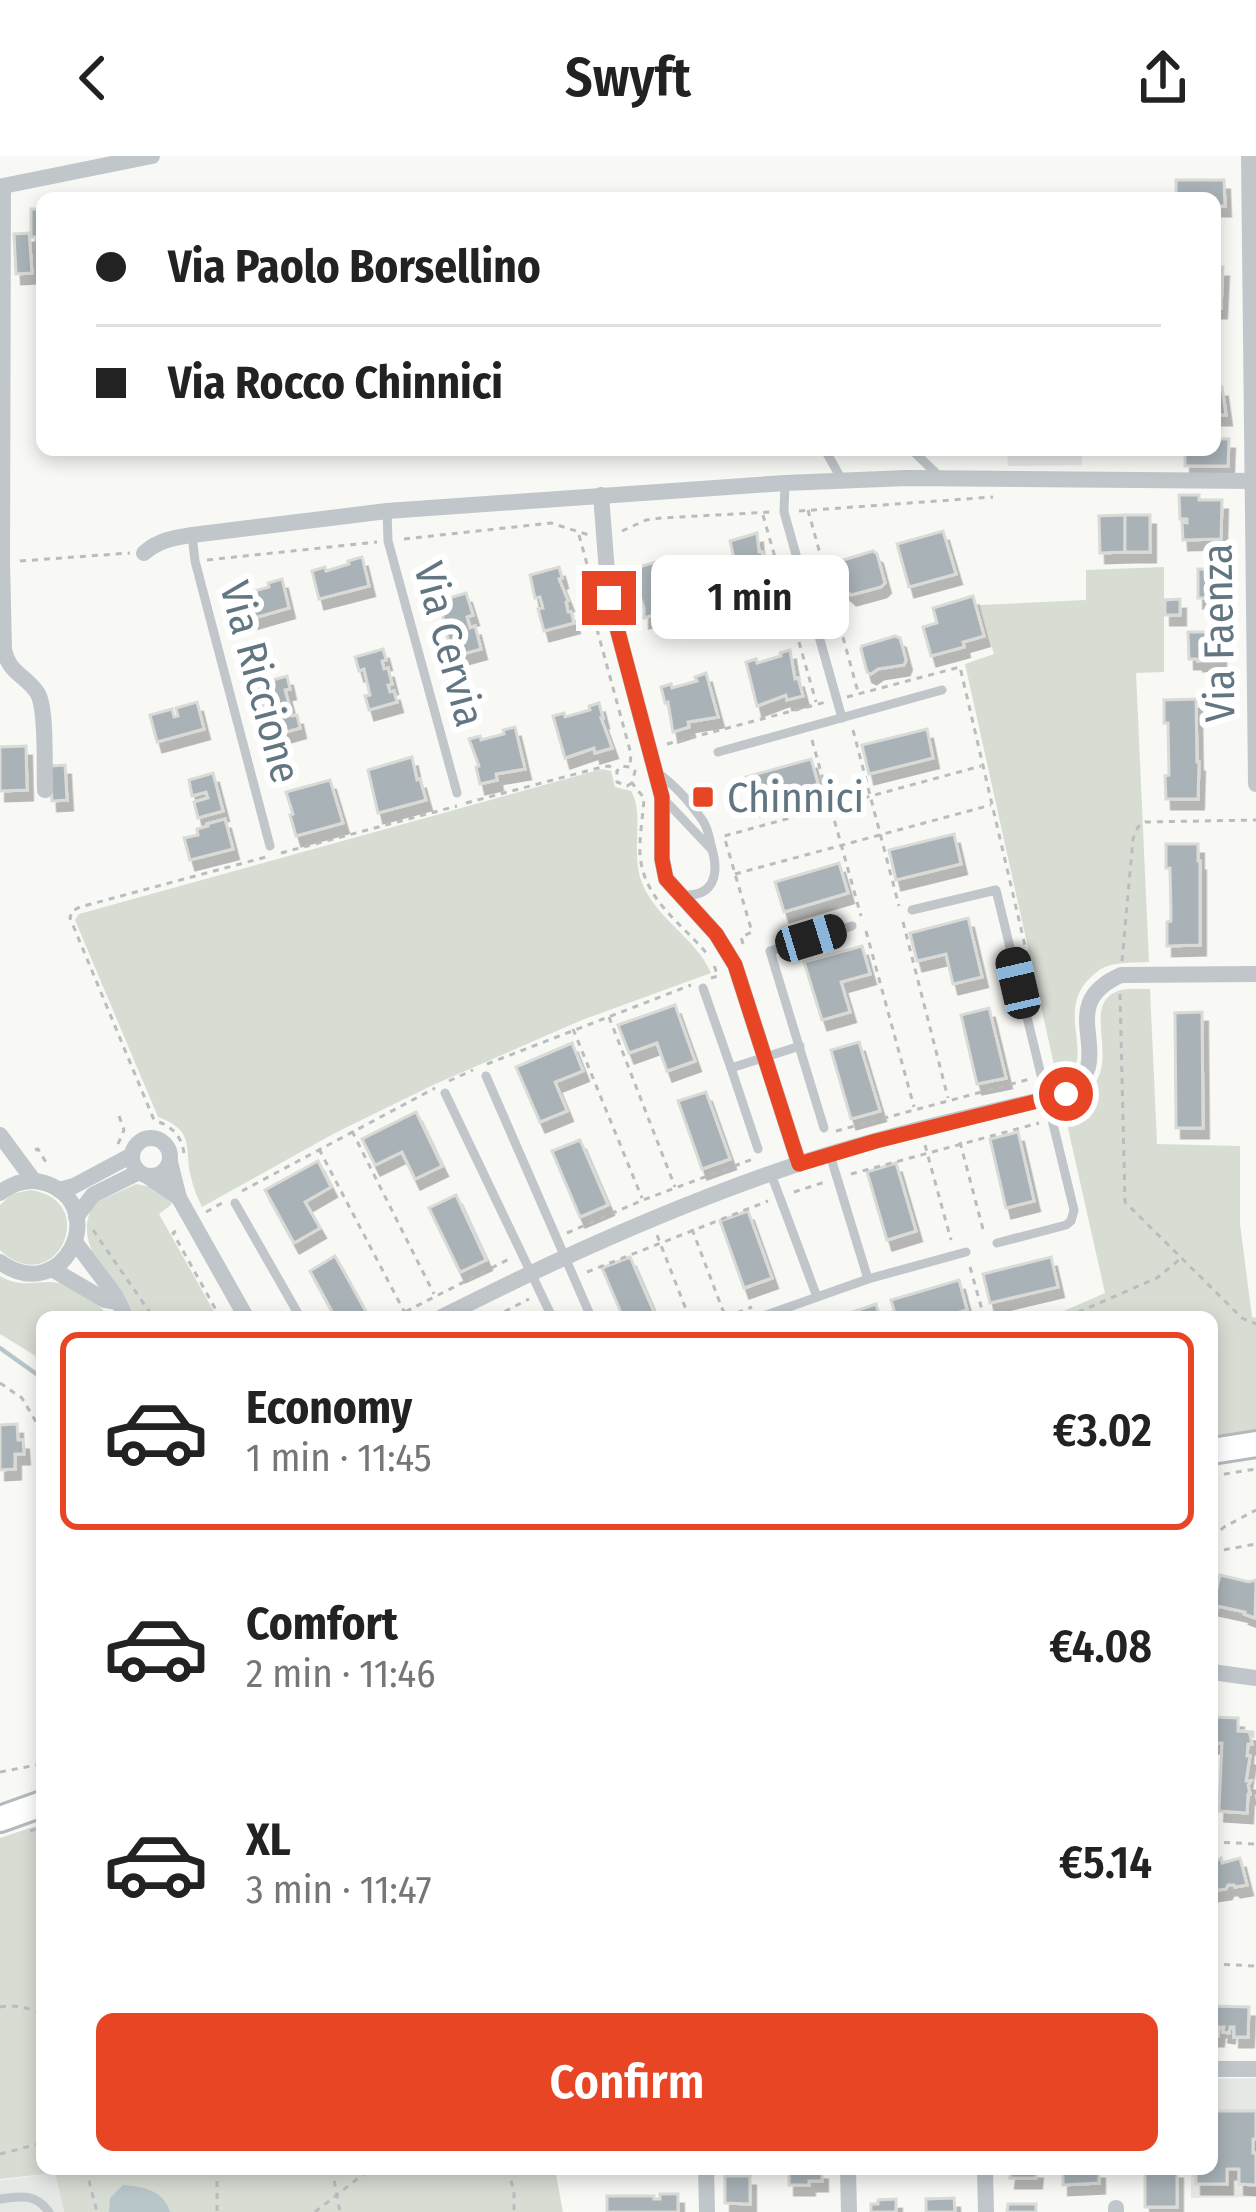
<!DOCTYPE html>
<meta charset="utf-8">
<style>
:root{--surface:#fff;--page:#f6f6f6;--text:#222;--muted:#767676;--line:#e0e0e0;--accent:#e84525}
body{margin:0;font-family:"Fira Sans Condensed",sans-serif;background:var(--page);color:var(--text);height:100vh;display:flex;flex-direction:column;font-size:45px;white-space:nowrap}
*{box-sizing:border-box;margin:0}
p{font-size:39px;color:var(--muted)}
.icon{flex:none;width:66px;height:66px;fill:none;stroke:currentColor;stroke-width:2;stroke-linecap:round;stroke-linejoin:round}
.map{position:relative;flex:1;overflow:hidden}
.panel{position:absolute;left:36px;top:1155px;width:1182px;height:864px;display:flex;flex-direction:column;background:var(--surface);border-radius:18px;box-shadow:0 6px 18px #0003}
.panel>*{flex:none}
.guide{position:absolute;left:36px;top:36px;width:1185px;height:264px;border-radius:18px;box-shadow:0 6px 18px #0003;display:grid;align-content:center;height:264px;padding:0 60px;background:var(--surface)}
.end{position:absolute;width:54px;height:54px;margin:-27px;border:15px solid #e84525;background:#fff;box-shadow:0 0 0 6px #fff}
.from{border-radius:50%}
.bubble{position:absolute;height:84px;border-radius:18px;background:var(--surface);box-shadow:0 6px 18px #0003;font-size:39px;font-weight:600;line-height:84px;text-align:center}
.car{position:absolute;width:36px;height:72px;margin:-36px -18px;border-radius:15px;box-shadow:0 0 9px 3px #0007;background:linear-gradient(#222 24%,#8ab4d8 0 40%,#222 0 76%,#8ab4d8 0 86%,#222 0)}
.guide b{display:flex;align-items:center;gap:42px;height:114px;font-size:45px}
.guide b+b{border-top:3px solid var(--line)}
.guide i{width:30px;height:30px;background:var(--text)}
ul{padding:21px 0 0;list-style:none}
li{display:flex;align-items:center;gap:36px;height:198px;margin:0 24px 18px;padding:0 36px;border:6px solid transparent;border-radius:18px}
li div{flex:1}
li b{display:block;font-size:45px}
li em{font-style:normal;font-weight:600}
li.current{border-color:var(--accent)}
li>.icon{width:108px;height:108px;stroke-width:1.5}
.primary-button{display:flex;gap:24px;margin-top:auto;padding:24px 60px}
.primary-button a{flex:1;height:138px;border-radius:18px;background:var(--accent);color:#fff;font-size:48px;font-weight:600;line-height:138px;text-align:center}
header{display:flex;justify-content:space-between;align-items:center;height:156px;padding:0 60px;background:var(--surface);font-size:54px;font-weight:600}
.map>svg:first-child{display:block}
.built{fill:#e6e8e6}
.green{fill:#d8ddd4}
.water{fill:#b8c6c9}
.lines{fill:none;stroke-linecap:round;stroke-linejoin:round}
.stream{stroke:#b8c6c9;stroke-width:4.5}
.building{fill:#a8b2b7;stroke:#dadad7;stroke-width:3;filter:url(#shadow)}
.secondary-casing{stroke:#b3babe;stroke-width:30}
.path{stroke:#b9bdc0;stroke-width:3;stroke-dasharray:6 6;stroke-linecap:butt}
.lane{stroke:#c1c6ca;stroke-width:9}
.street{stroke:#c1c6ca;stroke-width:16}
.secondary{stroke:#fff;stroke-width:24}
.route{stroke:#e84525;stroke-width:15}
.poi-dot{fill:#e84525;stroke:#fff;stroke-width:4.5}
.labels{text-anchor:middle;stroke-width:12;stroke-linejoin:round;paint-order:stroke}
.street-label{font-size:42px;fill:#627681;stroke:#fff}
.poi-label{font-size:42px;fill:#627681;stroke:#fff;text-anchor:start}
</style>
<header><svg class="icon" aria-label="back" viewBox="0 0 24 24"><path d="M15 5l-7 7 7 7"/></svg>Swyft<svg class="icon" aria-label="share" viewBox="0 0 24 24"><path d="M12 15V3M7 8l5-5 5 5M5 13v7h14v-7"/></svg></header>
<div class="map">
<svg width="1256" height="2056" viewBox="0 0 1256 2056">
<defs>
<filter id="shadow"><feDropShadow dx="5.5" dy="10" stdDeviation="0" flood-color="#0004"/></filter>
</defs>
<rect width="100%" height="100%" fill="#f8f8f5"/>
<g class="built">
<polygon points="1007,294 1082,294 1082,309 1008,310"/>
<polygon points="1256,1922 1256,2041 1191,2042 1191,2013 1212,2013 1212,1923"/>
<polygon points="55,2017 64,2056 0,2056 0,2024"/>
</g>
<g class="green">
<path d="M1164 411V516L1136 517 1149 806C1137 807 1122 806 1111 809 1101 811 1094 818 1087 825 1055 862 1101 905 1058 927L965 508 994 498 980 449 1086 444V414Z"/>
<path d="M602 613 611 615 615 631 631 635C645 658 630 697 642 727 657 764 696 782 711 817L582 864 433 929 335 977 202 1051C197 1041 193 1031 191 1021 184 992 196 975 158 961L75 764 79 758Z"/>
<path d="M1150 833 1157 988 1240 990V1068L1252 1161 1256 1162V1280L1212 1287V1161H1050L1105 1137 1063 950C1141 923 1070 849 1121 834 1130 832 1141 833 1150 833Z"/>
<path d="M136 1028 156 1032 172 1048 159 1058 217 1161H137C115 1129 68 1086 95 1047Z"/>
<path d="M30 1034C103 1044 55 1146 0 1094V1049L12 1038Z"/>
<path d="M0 1120C25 1134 35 1123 59 1127 80 1130 96 1147 110 1161H42V1209L34 1199 0 1178Z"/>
<polygon points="42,1668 42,2013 555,2013 563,2056 64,2056 55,2017 0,2023 0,1682"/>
</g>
<path class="water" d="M123 2029C144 2031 163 2034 170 2056H109L110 2042Z"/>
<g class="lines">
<polyline class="stream" points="0,1192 42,1222"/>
</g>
<g class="building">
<polygon points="1176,24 1224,24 1225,50 1215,50 1215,42 1176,42"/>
<rect x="31" y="53" width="11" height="28"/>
<polygon points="29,77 32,117 16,118 14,78"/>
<polygon points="1215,111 1223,111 1221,152 1215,152"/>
<polygon points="1222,231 1226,259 1215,259 1215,232"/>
<polygon points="1215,283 1229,283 1228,310 1185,310 1185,294 1215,294"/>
<polygon points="1179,339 1199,339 1199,344 1222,344 1221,383 1183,384 1182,366 1187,367 1187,363 1180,363"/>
<polygon points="1125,359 1125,396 1100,397 1099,360"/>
<rect x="1125" y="359" width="25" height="37"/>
<polygon points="943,375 956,418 909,431 897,388"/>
<polygon points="757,377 759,396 762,396 765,407 762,408 770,426 742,434 736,412 741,410 739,405 735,406 730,385"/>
<polygon points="873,395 877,398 885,427 881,431 851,439 845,434 838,409 840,405"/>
<polygon points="362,401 369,430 319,443 312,415 325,411 326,415 349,408 348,405"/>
<polygon points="659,405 665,426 660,427 661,433 667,432 673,453 644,462 644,452 637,432 639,431 632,413"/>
<polygon points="559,411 562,422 559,423 568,445 566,446 568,456 571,456 574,467 544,475 538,453 543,452 540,441 535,442 530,419"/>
<polygon points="1198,413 1229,413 1226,442 1198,442"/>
<polygon points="282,423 289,452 240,466 232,437 246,433 247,437 269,431 268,427"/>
<polygon points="466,437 473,459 467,461 470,472 475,470 481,493 452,501 448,490 451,490 442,467 445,466 436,446"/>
<polygon points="973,440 984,480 963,486 964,491 931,500 923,471 937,467 933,452"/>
<polygon points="1180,443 1180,459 1165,459 1165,444"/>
<polygon points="1208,474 1221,473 1220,502 1198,505 1198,503 1189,503 1188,476 1208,476"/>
<polygon points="895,480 900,482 906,504 904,509 878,513 871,518 867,516 861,493 862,490"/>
<polygon points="383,493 386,504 382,505 384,513 388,512 392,528 388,529 390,536 394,535 397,546 369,554 365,540 370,539 364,513 359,515 355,501"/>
<polygon points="790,494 795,523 798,522 803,540 787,544 786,539 757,550 746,506 756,503 757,507 781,500 780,497"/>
<polygon points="706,517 718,561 688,566 689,571 673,576 668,546 665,547 661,531 671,528 672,532 697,525 695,521"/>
<polygon points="287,520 290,533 285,534 292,560 297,559 300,572 272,580 269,569 274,569 271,561 267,562 263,546 267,544 265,537 261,538 258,528"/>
<polygon points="1196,543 1197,606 1199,606 1198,643 1166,643 1165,620 1169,619 1168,567 1164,567 1164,544"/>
<polygon points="197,546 204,573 157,586 150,559 172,553 174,561 178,560 176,552"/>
<polygon points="599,547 603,562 601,562 612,592 595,597 594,592 565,602 553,560 564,557 565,561 590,554 589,550"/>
<polygon points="515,571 525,613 496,618 497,624 480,628 476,611 479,610 469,583 480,580 481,584 504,578 503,574"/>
<polygon points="927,573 933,602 869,618 862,589"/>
<polygon points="26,590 27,634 0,635 0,591"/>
<polygon points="412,601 417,624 420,623 426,644 378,657 368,614"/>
<polygon points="811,603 819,631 755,650 746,621"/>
<polygon points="65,609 67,644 52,645 50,610"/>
<polygon points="213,617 223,655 198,662 194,646 208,642 206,636 192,640 189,624"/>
<polygon points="330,624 343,667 296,680 290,659 293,658 286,636"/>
<polygon points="225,663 233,693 190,704 184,682 198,679 197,673 208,670 207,668"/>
<polygon points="954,678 961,708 896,724 889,694"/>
<polygon points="1166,688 1198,688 1198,705 1200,705 1200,789 1167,790 1167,766 1171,765 1171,755 1170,712 1166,712"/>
<polygon points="839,707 848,737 784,756 775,726"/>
<polygon points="968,762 982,821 953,828 946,798 917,805 910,777"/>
<polygon points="862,790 870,818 841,826 850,856 822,864 804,806"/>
<polygon points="675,849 695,905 667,915 657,887 629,897 618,869"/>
<polygon points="989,852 1006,922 977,928 961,859"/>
<polygon points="1202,856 1203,972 1176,972 1175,857"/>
<polygon points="859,886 880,955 851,963 831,894"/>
<polygon points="572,887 583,915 555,926 567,955 540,966 516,911"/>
<polygon points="706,936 730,1003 702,1013 678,945"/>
<polygon points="416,956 442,1010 415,1023 402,996 375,1009 362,983"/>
<polygon points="1018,976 1034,1045 1006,1052 990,983"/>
<polygon points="580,984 608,1049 580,1061 552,995"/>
<polygon points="318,1005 331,1031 305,1046 320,1072 294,1087 265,1034"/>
<polygon points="896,1007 916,1075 887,1084 867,1016"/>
<polygon points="456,1039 486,1104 460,1116 429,1052"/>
<polygon points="748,1055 772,1122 744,1132 720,1065"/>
<polygon points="335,1100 369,1161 335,1161 310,1115"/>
<polygon points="630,1101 656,1161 623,1161 602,1112"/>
<polygon points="1051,1101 1058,1131 990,1147 983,1118"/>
<polygon points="959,1124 967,1154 942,1161 896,1161 891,1144"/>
<polygon points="876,1148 880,1161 838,1161"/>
<polygon points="17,1268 18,1284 23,1284 24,1298 15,1298 15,1313 0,1314 0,1269"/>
<polygon points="1220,1419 1249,1426 1256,1424 1255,1462 1244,1458 1245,1456 1213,1449"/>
<polygon points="1212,1561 1238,1562 1238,1575 1253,1576 1253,1580 1250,1579 1252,1588 1248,1588 1247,1600 1250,1600 1246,1625 1251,1625 1248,1629 1250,1638 1248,1638 1247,1657 1219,1655 1222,1587 1212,1587"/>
<polygon points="1221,1702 1222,1707 1240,1702 1247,1729 1235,1731 1234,1729 1228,1729 1226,1733 1212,1735 1212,1703 1213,1707"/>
<polygon points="1212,1850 1249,1851 1248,1881 1234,1881 1234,1871 1230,1871 1229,1877 1223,1876 1224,1871 1219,1871 1218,1880 1212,1880"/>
<polygon points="1212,1955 1256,1955 1256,1983 1253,1983 1253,1997 1256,1997 1256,2029 1239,2028 1239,2013 1227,2013 1227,2028 1196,2028 1196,2013 1212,2013"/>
<polygon points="789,2013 822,2014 822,2025 809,2025 809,2029 789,2029"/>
<polygon points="1011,2013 1037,2013 1036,2022 1010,2022"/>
<polygon points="1063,2013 1099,2013 1099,2027 1063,2029"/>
<rect x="1145" y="2013" width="32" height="38"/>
<polygon points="725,2020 750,2020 750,2048 725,2047"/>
<polygon points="660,2038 678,2038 678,2056 607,2056 607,2040 654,2040 654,2043 660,2043"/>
<polygon points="954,2042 955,2056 926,2056 926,2043"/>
<polygon points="896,2043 896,2056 871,2056 871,2048 878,2048 878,2044"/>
<polygon points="1008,2048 1036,2048 1036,2056 1007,2056"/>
</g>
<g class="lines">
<defs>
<g id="secondary">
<polyline points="1212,1295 1256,1288"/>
<polyline points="0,1663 42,1648"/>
</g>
</defs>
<use href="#secondary" class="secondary-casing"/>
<g class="path">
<polyline points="808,354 858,536"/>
<polyline points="799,355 993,341"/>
<polyline points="763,359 816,546"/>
<polyline points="622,375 646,364 661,362 771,356"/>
<polyline points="579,379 588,412 592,455 631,598 630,609"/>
<polyline points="404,383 551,367 589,379"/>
<polyline points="207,404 377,386"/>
<polyline points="20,405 130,397"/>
<polyline points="847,541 960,511 1036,837"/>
<polyline points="853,574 899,750"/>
<polyline points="812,584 861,760"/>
<polyline points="667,588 826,546"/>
<path d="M632 627 627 630 617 626V615L622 610 630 611 635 615 632 627 644 642C643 661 639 681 640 699 644 745 682 767 708 799"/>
<polyline points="466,647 602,611 609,610 617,615"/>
<polyline points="281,697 457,650"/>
<polyline points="735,718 991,649"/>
<polyline points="903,766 948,942"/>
<polyline points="866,775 914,951"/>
<polyline points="743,788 741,781 752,776 724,680 981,610"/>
<polyline points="1122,805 1133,683 1138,671 1145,666 1256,664"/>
<polyline points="711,822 718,820 713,807"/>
<polyline points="1120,838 1125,1046 1242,1162 1256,1168"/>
<polyline points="609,861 675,1031"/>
<polyline points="573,873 642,1042"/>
<polyline points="487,908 691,829"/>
<polyline points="449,925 473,914"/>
<polyline points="352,975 434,1138"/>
<polyline points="836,975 1030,923"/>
<polyline points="960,986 984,1077"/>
<polyline points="118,988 124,974 119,960"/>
<polyline points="925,989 951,1084"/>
<polyline points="319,993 407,1161"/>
<polyline points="35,994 38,993 47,1008"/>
<path d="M184 997C181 978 171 970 154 964L70 762 72 755 80 751 266 701"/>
<polyline points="851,1018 1039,967"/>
<polyline points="242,1035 435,932"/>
<polyline points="794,1036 825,1026"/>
<polyline points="206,1056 224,1046"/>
<polyline points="692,1073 725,1160"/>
<polyline points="93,1074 153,1161"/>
<polyline points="176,1075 173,1077 220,1161"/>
<polyline points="567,1077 643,1044 753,1003"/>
<polyline points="657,1079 689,1161"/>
<polyline points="970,1111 984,1161"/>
<polyline points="587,1116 768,1045"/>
<polyline points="395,1161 509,1103"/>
<polyline points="494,1161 529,1143"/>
<polyline points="726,1161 752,1151"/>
<polyline points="1067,1161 1157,1122 1180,1103"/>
<polyline points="0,1227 22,1242 42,1276"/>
<polyline points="1212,1320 1256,1313"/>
<polyline points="1212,1382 1224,1371 1256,1354"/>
<polyline points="1212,1396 1256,1388"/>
<polyline points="0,1616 42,1608"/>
<polyline points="30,1675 42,1671"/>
<polyline points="1212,1686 1256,1688"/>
<polyline points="1212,1808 1256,1810"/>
<path d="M0 1851C14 1848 30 1852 42 1858"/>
<polyline points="0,1998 42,1987"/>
<polyline points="86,2013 97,2056"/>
<polyline points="217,2013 217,2056"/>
<polyline points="332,2013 340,2056"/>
<polyline points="508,2013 514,2036 514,2056"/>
<polyline points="315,2056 370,2013"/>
</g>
<g class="lane">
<polyline points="825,294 842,324"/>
<polyline points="912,294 941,322"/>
<polyline points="785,327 784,356 842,562"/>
<polyline points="387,355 388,385 457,637"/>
<polyline points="192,379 195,405 270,690"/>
<polyline points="718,596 942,534"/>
<path d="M655 615C674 628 690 646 703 665 709 674 709 683 712 693 719 717 715 741 683 739"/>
<polyline points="662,641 712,694"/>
<polyline points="912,754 996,734 1074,1054 1071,1065 1066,1069 997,1087"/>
<polyline points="703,832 731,912"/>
<polyline points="486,920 591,1161"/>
<polyline points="445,937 552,1161"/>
<polyline points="824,972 770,795 852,770"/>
<polyline points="758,993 731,912 800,890"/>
<polyline points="830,999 868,1123"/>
<polyline points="771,1018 817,1141"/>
<polyline points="235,1047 300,1161"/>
<polyline points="761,1161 868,1123 966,1096"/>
<path d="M0 2043C20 2040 36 2037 49 2056"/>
</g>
<g class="street">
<polyline points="1249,0 1256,628"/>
<polyline points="601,339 609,442 662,641 662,703 666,723 716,778 735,809 799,1008"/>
<path d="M144 397C159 384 173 382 192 379L387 355 785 327 907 322 1256 325"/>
<path d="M45 634C44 613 47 554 38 538 27 519 9 519 4 493L2 406 3 30 152 0"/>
<polyline points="0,979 34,1025"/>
<circle cx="151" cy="1001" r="19"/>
<polyline points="147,1020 179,1042 170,1006"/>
<polyline points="59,1034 74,1030 132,999"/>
<path d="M0 1037C14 1026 28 1022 45 1027 112 1049 64 1152 0 1106"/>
<polyline points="179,1042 246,1161"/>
<polyline points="76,1061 93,1039 139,1016"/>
<polyline points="75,1086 115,1139 126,1161"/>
<polyline points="52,1113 105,1144 116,1146"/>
<path d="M442 1161C556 1103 676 1049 798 1008 886 979 977 959 1066 938 1123 902 1049 851 1121 819L1256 818"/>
<polyline points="1212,1516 1256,1522"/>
<polyline points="1212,1913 1256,1913"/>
<polyline points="706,2013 707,2056"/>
<polyline points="848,2013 849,2056"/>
<polyline points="985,2013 986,2056"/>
<polyline points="1116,2052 1116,2056"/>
</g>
<use href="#secondary" class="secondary"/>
</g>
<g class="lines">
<polyline class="route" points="609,442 662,641 662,703 666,723 716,778 735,809 799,1008 876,985 1066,938"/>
</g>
<rect class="poi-dot" x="691" y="629" width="24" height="24" rx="6"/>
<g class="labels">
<g class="street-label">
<text transform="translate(1218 477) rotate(-91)" y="15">Via Faenza</text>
<text transform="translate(450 488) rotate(75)" y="15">Via Cervia</text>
<text transform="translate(261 526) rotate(75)" y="15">Via Riccione</text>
</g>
<g class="poi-label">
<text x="727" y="656">Chinnici</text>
</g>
</g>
</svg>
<i class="end from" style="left:1066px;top:938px"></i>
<i class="end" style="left:609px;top:442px"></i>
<div class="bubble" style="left:651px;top:399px;width:198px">1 min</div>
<i class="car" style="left:811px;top:782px;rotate:73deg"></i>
<i class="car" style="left:1018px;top:827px;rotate:347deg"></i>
<div class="guide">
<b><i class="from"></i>Via Paolo Borsellino</b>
<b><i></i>Via Rocco Chinnici</b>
</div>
<section class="panel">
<ul>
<li class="current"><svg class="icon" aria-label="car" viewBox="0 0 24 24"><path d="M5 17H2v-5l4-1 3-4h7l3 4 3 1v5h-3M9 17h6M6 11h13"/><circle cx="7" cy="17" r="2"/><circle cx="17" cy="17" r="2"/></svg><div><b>Economy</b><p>1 min · 11:45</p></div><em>€3.02</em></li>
<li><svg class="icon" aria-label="car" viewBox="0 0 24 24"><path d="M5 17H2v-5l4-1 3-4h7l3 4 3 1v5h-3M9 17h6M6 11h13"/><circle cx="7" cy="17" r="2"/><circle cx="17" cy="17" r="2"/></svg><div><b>Comfort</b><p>2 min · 11:46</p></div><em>€4.08</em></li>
<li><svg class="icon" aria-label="car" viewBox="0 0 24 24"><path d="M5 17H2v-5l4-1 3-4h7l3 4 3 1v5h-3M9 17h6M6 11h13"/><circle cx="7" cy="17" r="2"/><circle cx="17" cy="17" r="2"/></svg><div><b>XL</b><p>3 min · 11:47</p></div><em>€5.14</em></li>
</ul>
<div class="primary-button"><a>Confirm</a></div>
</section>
</div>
